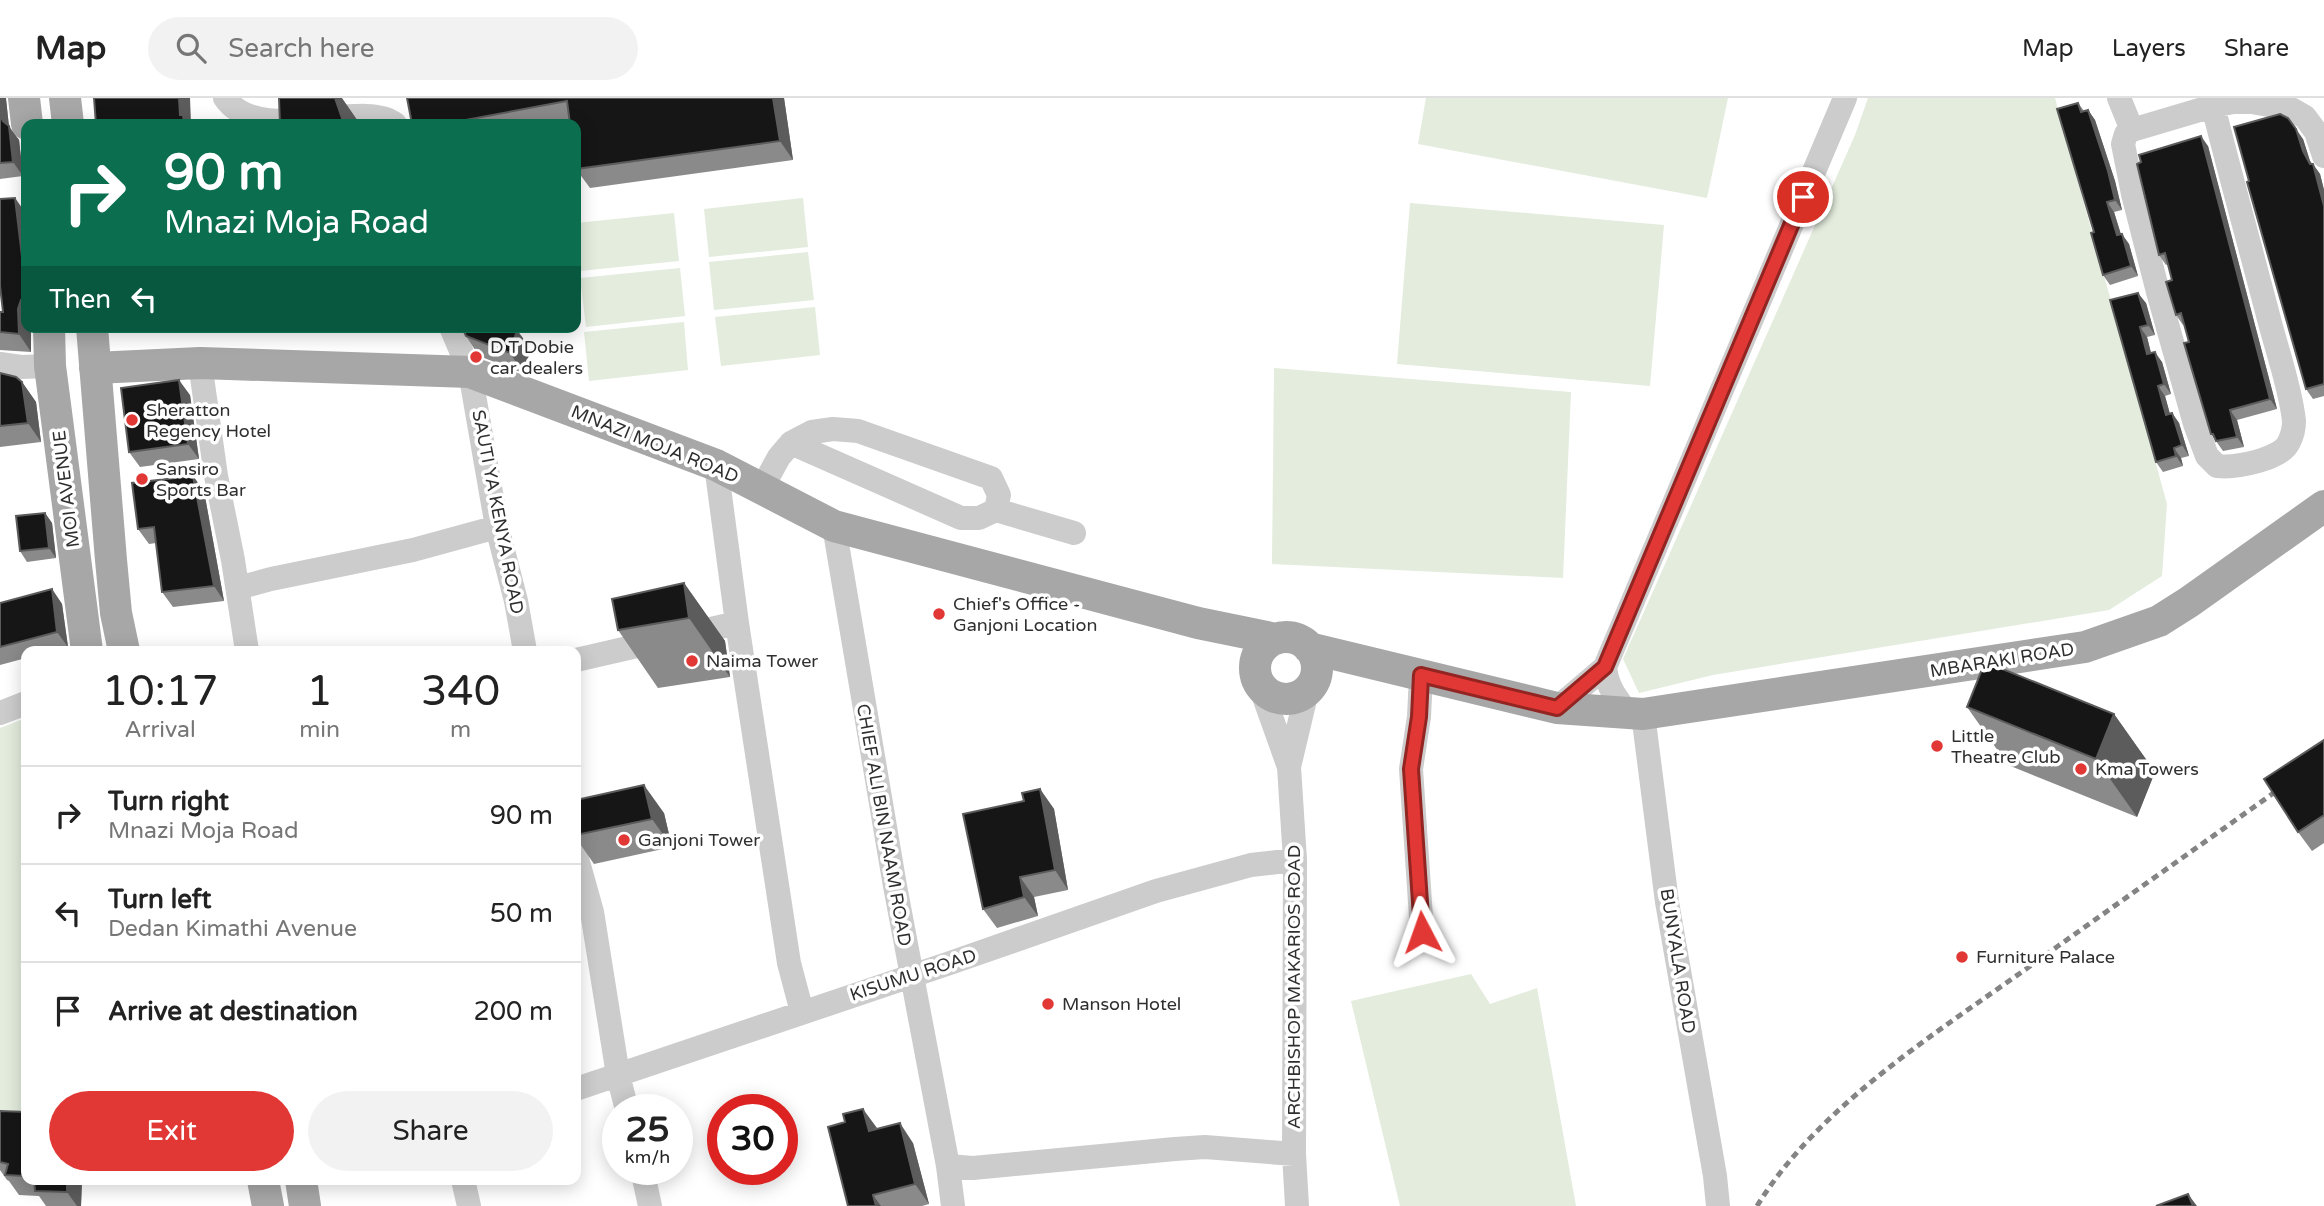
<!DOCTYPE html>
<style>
body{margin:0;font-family:"Varela Round",sans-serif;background:#f2f2f2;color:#222;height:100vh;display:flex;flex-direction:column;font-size:26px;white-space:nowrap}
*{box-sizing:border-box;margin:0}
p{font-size:23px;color:#767676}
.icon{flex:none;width:38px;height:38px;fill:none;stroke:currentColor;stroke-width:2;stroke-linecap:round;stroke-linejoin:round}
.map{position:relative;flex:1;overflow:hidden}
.side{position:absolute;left:21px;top:548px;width:560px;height:539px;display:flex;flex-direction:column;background:#fff;border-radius:14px;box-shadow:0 4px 18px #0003}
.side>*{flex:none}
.hud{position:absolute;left:21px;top:21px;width:560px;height:214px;border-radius:14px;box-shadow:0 4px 18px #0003;background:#0b6e4f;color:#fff;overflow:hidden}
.speed{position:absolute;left:602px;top:996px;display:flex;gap:14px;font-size:35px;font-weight:700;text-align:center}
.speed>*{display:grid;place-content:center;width:91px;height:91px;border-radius:50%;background:#fff;box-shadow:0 4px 18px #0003;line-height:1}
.speed small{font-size:18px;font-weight:400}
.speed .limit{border:10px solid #d22;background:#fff;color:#111}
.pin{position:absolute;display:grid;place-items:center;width:60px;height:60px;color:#fff;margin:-30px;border:4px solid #fff;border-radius:50%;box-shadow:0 2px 7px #0007}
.me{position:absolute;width:77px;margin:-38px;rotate:356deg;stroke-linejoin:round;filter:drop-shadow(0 0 5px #0008)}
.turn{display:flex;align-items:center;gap:24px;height:147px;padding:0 28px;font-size:32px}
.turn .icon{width:91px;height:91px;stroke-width:2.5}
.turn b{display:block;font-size:49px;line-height:60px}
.then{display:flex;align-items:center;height:66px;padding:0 28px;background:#0003;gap:14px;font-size:26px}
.eta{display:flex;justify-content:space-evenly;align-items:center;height:119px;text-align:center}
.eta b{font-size:42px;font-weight:600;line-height:49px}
.cta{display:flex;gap:14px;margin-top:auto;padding:14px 28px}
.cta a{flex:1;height:80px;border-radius:42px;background:#e13835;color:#fff;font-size:28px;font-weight:600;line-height:80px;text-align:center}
.cta a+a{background:#f2f2f2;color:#222}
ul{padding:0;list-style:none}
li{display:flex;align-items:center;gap:21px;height:98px;padding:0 28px;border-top:2px solid #e0e0e0}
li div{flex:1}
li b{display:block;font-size:26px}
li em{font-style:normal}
header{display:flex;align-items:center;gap:42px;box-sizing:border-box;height:98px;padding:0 35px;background:#fff;border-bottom:2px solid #e0e0e0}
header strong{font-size:33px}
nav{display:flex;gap:38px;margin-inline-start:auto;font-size:24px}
.search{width:490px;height:63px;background:#f2f2f2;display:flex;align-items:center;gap:18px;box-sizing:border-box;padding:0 24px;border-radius:38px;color:#767676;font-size:26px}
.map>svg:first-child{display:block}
</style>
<header>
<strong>Map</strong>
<div class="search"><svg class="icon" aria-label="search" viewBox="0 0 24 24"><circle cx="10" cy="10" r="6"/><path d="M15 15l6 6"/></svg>Search here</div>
<nav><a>Map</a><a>Layers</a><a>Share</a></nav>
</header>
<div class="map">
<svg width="2324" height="1108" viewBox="0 0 2324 1108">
<rect width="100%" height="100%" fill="#fff"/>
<path fill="#e3ecdd" d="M1426,0H1728L1707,100L1418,46Z
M1868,0H2055L2167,406L2162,478L2109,512L1713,577L1639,595L1623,561L1855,37Z
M803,100L808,149L709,159L704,111Z
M1410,105L1664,127L1650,288L1397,266Z
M674,115L679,163L580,173L576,125Z
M808,154L814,202L714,212L709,164Z
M680,170L685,218L586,229L580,180Z
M815,209L820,257L721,268L715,219Z
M684,224L688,272L589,283L584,234Z
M1274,270L1571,294L1563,480L1272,466Z
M26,620V1028H0V630Z
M1471,876L1490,906L1537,890L1576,1108H1400L1351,903Z"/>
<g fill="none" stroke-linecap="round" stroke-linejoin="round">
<path stroke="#ccc" stroke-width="24" d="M225,0C259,49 364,0 395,26
M2119,0L2132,32
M2211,0L2213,8C2231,80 2251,152 2270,225C2278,255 2291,293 2294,323C2294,330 2292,338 2289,344C2281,362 2235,370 2217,368L2207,358L2195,326L2158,194L2133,96L2123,46L2126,36L2132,32L2213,8L2233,4H2252L2291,11L2305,19L2316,34L2324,58
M451,229L470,274L497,429L516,503L525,553
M200,265L216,378L233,462L247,553
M0,266L21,269L50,268
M833,331L858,333L991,380L999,397L996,412L979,420H961L791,345L812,334Z
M716,367L737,525L789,865L802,914
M762,390L779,359L791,345
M996,412L1074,435
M834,428L895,788L948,1068L953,1108
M238,490L271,481L413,452L497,429
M576,562L737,525
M1605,569C1607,589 1616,600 1628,615
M1421,577L1419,619L1411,671L1422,834
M1259,585L1289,669L1295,762L1294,1056L1297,1108
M1557,610L1605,569L1845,0
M0,615L26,605
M1643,616L1667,804L1715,1078L1718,1108
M1289,669L1307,593
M576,757L592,814L618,977L627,1012
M576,991L950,865L1156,793L1251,767L1295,762
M948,1068L973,1070L1175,1051L1205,1049L1294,1056
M642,1071L650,1108
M463,1082L469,1108"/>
<path stroke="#a7a7a7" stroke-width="32" d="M24,0L27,26
M65,0L68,26
M49,229L50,268L87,553
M92,229L111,462L116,515L124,553
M95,270L200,265L470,274L716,367L834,428L1198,525L1276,541
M1255 570a31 31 0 1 1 62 0a31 31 0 1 1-62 0Z
M1309,550L1557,610L1643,616L2085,549L2159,523L2189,504L2324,408
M263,1082L268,1108
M301,1082L305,1108"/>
<path stroke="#848484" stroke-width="5" stroke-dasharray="7 5" stroke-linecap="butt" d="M1757,1108C1818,1009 1933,937 2026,871C2125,800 2225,730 2324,659"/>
</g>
<path fill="#8a8a8a" d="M0,0L6,2L9,28L19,42L23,78L0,81Z
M407,0H784L793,62L590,90L576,71L570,24L560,26H412Z
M2078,5L2084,13L2088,12L2095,22L2115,83L2122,112L2114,114L2121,136L2129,146L2138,178L2110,187L2103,177L2094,134Z
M2303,41L2310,63L2320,76L2324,92V298L2313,301L2306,291Z
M2208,48L2277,311L2237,322L2244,349L2223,353L2211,336L2184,226L2183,227L2176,217L2172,182L2168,166L2166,167L2159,157Z
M15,100L26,116V229H31V254L0,252V214H3Z
M2110,202L2146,205L2155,237L2147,239L2151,255L2162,264L2171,296L2165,298L2170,316L2172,315L2179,325L2189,358L2181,360L2183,368L2163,374L2156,364Z
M466,238L531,251L523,275L479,258Z
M0,275L22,284L36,304L41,344L0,349Z
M190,297L199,361L140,369L129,354Z
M193,378L204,393L224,503L173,509L162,494L156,445L149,446L138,431Z
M45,415L52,425L56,460L27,464L20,453Z
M684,485L725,543L730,579L658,590L618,532Z
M52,491L62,506L68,549L52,553H26V560L0,567V505Z
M1967,609L2114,616L2155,674L2137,719L2008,667Z
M2324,642V745L2312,753L2298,734Z
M1040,691L1054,711L1068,792L1034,799L1038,818L997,830L983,811L1024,703Z
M576,702L664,715L672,749L594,766L576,740Z
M0,1013L26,1014V1082H82L81,1108H46L39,1098L19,1097L9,1083L7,1082L0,1072Z
M913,1045L929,1106L922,1108H848Z"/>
<path fill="#5c5c5c" d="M0,0H6L9,29L19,42L23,78L13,64L0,17Z
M179,0H190L191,26H184L180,17Z
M335,0H342L360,26H344Z
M773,0H784L793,62L780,43Z
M2088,12L2095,22L2115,83L2122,112L2115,102Z
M2296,31L2303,41L2310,63L2314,69L2313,66L2320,76L2324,92V108Z
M2201,38L2208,48L2277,311L2270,301Z
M15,100L26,116V192Z
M2107,104L2114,114L2124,147L2117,137Z
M2122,136L2129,146L2138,178L2131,168Z
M2138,195L2146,205L2155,237L2148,227Z
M21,202L26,210V229H31V254L19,236L18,211Z
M2140,229L2147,239L2154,267L2147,256Z
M517,232L531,251L523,275L510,255Z
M2155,254L2162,264L2171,296L2164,286Z
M179,282L190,297L199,361L188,346Z
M22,284L36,304L41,344L28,325Z
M2158,288L2165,298L2173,327L2166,317Z
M2230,312L2237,322L2244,349L2237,339Z
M2172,315L2179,325L2189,358L2182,347Z
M2174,350L2181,360L2183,368L2176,358Z
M193,378L204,393L224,503L214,488Z
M45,415L52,425L56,460L49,450Z
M684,485L725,543L730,579L689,520Z
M52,491L62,506L68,549L57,534Z
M2114,616L2155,674L2137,719L2096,661Z
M644,687L664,715L672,749L652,721Z
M1040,691L1054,711L1068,792L1055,772Z
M1020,779L1034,799L1038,818L1024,799Z
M863,1011L877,1030L869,1033Z
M900,1025L913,1045L929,1106L915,1086Z
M67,1082H82L81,1108H77L67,1094Z
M2188,1096L2197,1108H2193Z
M873,1097L881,1108H876Z"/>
<path fill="#161616" stroke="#5c5c5c" stroke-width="2" d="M94,0H179L180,17H183L184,26H96Z
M279,0H335L344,26H280Z
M407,0H773L780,43L576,71V26H570L567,3L444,26H412Z
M2078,5L2081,14L2088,12L2108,73L2115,102L2107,104L2117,137L2122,136L2131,168L2103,177L2091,135L2094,134L2057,11Z
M2280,16L2288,20L2296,31L2303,53L2310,66H2313L2324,108V286L2306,291L2247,84L2249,83L2234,29Z
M0,17L3,23L9,28L13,64L0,65Z
M2201,38L2270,301L2230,312L2237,339L2216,343L2213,336H2211L2184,245L2189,244L2181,215L2176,217L2166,184L2172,182L2165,155L2159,157L2137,66L2141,64L2139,57Z
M15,100L26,192V196L21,202L18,211L19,236L0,234V214H3L0,188V101Z
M2138,195L2148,227L2140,229L2147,256L2155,254L2164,286L2158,288L2166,317L2172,315L2182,347L2174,350L2176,358L2156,364L2110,202Z
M462,229H510L517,232L510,255L466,238Z
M0,275L16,279L22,284L28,325L0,328Z
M179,282L188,346L129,354L121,290Z
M193,378L214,488L162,494L154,429L138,431L132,385Z
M45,415L49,450L20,453L16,418Z
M684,485L689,520L618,532L612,501Z
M52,491L57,534L0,549V505Z
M1985,564L2114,616L2096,661L1967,609Z
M2324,642V717L2298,734L2264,681Z
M644,687L652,721L576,737V702Z
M1040,691L1055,772L1020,779L1024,799L983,811L963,716L1024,703L1022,695Z
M863,1011L869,1033L900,1025L915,1086L873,1097L876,1108H848L828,1029L845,1024L843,1016Z
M0,1013L26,1014V1078L5,1077L8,1066L0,1064Z
M34,1082H67V1094L35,1093Z
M2188,1096L2193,1108H2156Z"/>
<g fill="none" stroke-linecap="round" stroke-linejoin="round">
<g stroke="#922422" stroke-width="18">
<path id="route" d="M1422,834L1411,671L1419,619L1421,577L1557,610L1605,569L1803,99"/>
</g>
<use href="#route" stroke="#e13835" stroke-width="12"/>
</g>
<g fill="#e13835" stroke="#fff" stroke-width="2.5">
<circle cx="476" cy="259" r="7"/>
<circle cx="132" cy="322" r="7"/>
<circle cx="142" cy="381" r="7"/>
<circle cx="939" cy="516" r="7"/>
<circle cx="692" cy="563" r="7"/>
<circle cx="1937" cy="648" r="7"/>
<circle cx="2081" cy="671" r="7"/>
<circle cx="624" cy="742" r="7"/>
<circle cx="1962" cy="859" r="7"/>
<circle cx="1048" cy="906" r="7"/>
</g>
<g text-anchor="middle" stroke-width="7" stroke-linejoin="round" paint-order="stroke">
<g font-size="18" fill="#2f2f2f" stroke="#fff" text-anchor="start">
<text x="490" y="255">D T Dobie<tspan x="490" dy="21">car dealers</tspan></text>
<text x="146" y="318">Sheratton<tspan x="146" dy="21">Regency Hotel</tspan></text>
<text x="156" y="377">Sansiro<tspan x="156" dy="21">Sports Bar</tspan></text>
<text x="953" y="512">Chief's Office -<tspan x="953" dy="21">Ganjoni Location</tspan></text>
<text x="706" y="569">Naima Tower</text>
<text x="1951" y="644">Little<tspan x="1951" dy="21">Theatre Club</tspan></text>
<text x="2095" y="677">Kma Towers</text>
<text x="638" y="748">Ganjoni Tower</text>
<text x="1976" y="865">Furniture Palace</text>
<text x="1062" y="912">Manson Hotel</text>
</g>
<g font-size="18" fill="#2f2f2f" stroke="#fff">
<text transform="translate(655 346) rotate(22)" y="6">MNAZI MOJA ROAD</text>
<text transform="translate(66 391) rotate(-97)" y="6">MOI AVENUE</text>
<text transform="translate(498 414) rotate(79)" y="6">SAUTI YA KENYA ROAD</text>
<text transform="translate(2002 562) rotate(-9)" y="6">MBARAKI ROAD</text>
<text transform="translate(884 727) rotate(80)" y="6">CHIEF ALI BIN NAAM ROAD</text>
<text transform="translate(1678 863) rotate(81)" y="6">BUNYALA ROAD</text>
<text transform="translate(913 877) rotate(-18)" y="6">KISUMU ROAD</text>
<text transform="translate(1294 889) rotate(-90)" y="6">ARCHBISHOP MAKARIOS ROAD</text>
</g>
</g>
</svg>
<div class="speed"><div>25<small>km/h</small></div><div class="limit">30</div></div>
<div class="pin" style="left:1803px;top:99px;background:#d93025"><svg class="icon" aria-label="arrive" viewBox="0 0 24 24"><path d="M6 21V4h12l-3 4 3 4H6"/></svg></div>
<svg class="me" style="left:1422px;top:834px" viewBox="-20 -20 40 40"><path d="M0-17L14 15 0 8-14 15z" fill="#e13835" stroke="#fff" stroke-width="4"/></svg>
<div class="hud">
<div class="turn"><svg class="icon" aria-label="right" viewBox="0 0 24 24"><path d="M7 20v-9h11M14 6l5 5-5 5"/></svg><div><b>90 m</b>Mnazi Moja Road</div></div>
<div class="then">Then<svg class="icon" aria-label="left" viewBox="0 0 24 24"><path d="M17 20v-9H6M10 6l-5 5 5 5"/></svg></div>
</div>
<section class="side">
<div class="eta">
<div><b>10:17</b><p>Arrival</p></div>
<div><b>1</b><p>min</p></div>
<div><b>340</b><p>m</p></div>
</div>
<ul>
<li><svg class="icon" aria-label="right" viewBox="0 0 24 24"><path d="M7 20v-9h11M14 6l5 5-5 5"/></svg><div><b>Turn right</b><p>Mnazi Moja Road</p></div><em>90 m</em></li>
<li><svg class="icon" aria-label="left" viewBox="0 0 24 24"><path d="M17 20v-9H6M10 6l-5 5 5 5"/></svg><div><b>Turn left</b><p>Dedan Kimathi Avenue</p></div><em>50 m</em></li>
<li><svg class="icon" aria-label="arrive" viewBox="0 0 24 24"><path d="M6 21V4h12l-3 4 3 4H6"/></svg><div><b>Arrive at destination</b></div><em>200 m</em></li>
</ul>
<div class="cta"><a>Exit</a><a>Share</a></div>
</section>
</div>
